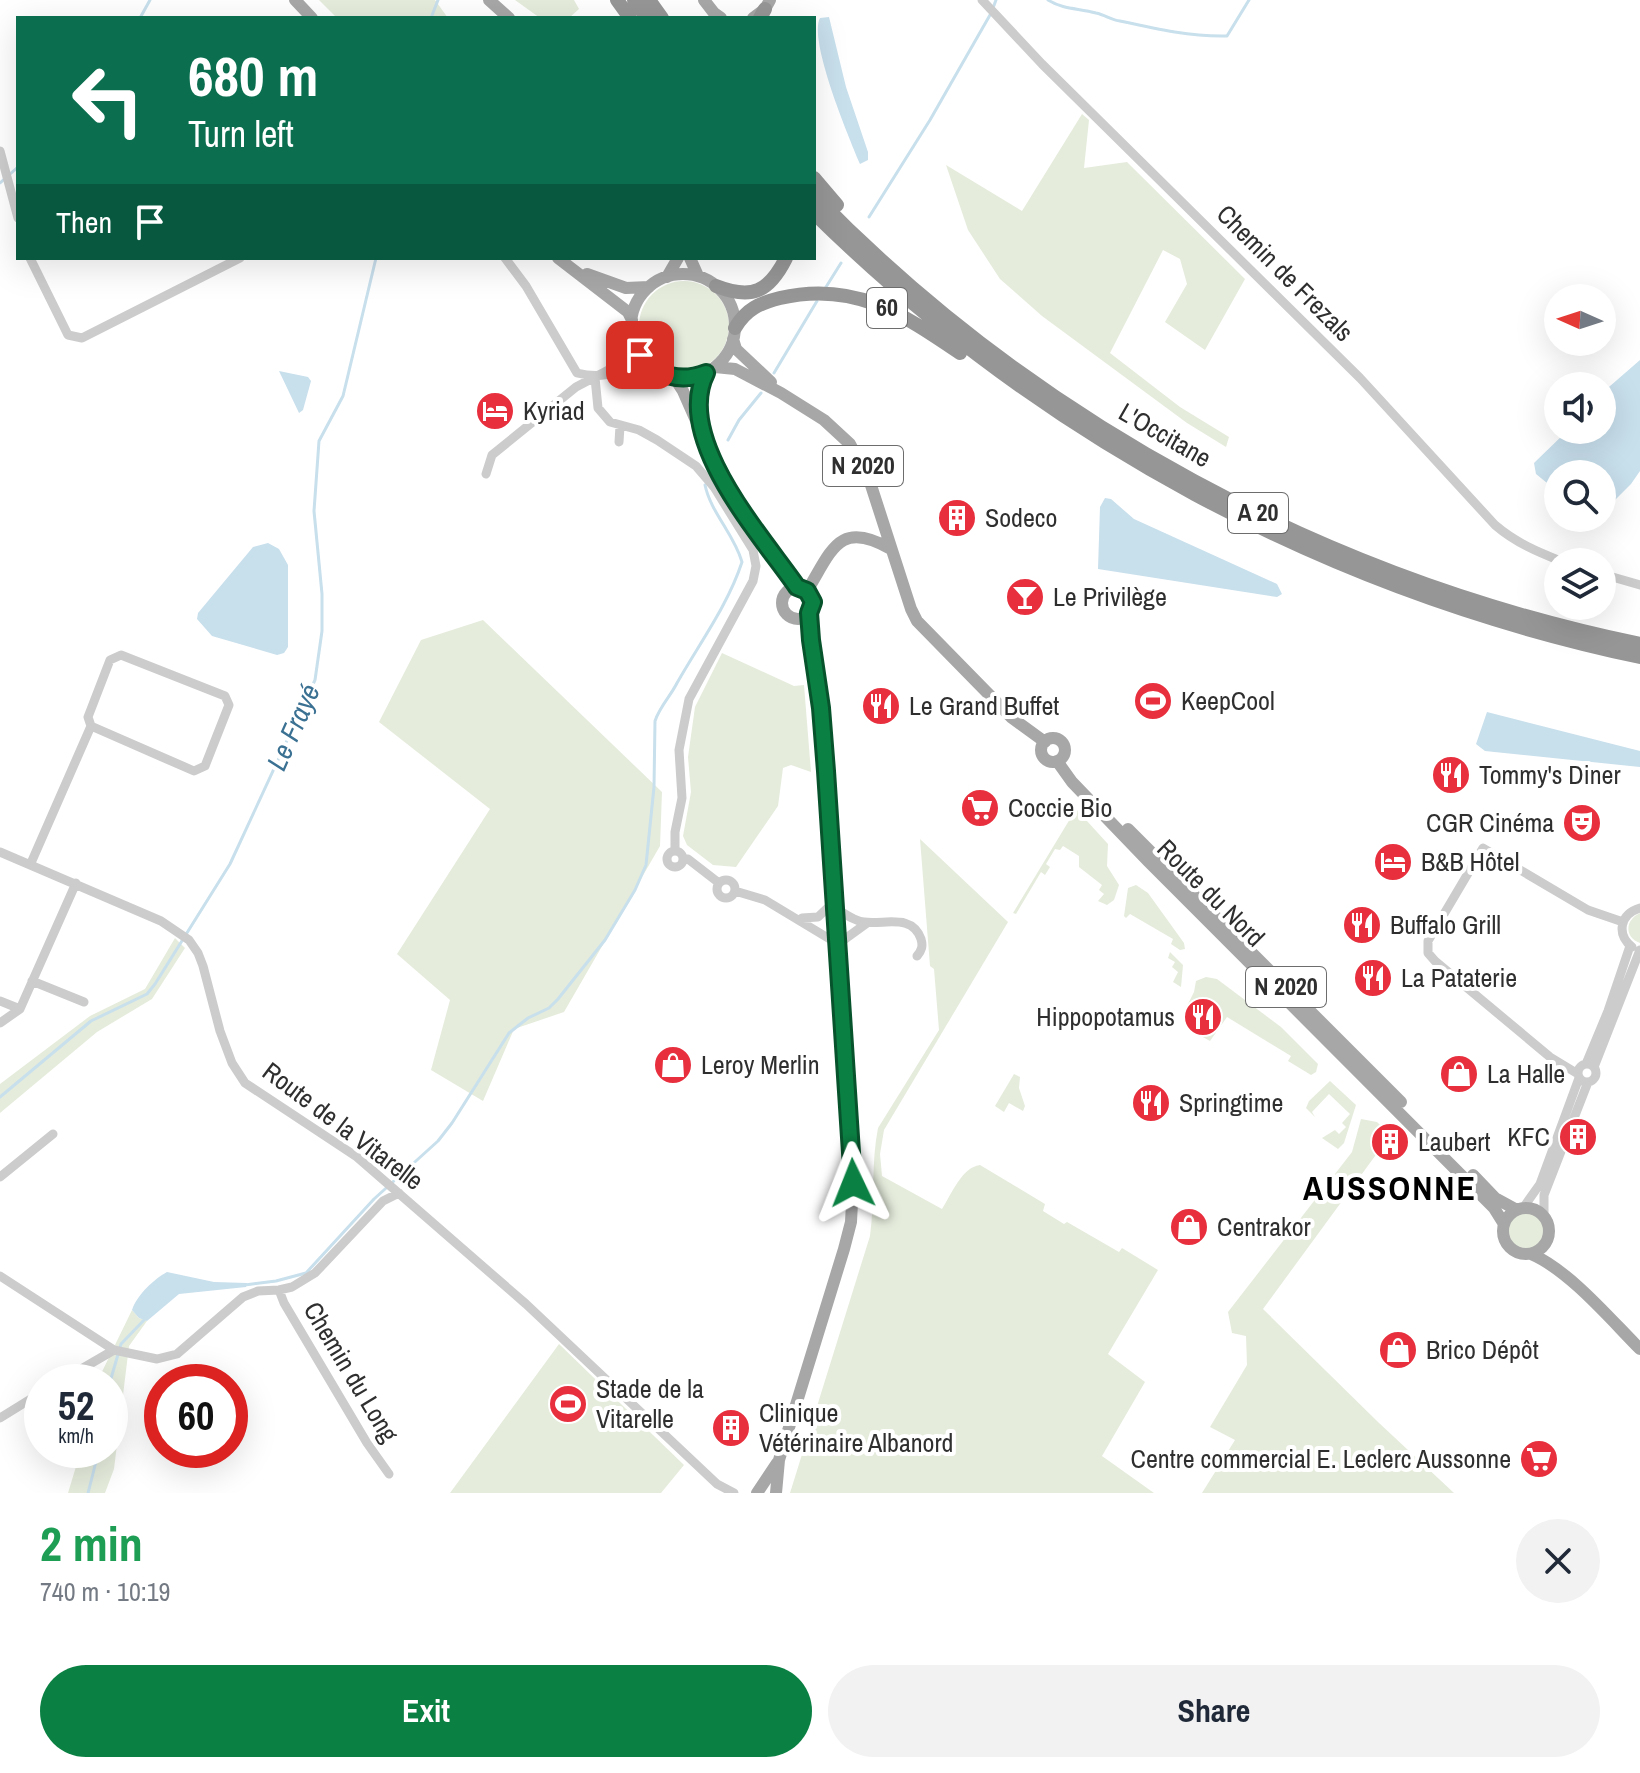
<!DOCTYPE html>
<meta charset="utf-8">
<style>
body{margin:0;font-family:"Archivo Narrow",sans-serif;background:#f2f2f3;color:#1f2937;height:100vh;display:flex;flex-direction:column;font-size:30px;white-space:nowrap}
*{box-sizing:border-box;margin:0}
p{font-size:26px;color:#747a83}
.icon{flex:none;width:44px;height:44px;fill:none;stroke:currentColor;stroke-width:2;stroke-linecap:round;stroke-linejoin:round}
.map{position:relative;height:1493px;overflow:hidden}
.drawer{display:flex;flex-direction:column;background:#fff;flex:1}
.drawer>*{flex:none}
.hud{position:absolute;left:16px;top:16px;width:800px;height:244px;border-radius:0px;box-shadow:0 8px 32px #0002;background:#0b6e4f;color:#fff;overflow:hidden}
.needle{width:52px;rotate:273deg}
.tools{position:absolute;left:1544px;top:284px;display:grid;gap:16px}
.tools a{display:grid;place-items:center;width:72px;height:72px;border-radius:50%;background:#fff;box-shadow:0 8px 32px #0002;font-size:40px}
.speed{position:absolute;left:24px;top:1364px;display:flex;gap:16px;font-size:40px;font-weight:700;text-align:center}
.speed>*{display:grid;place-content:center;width:104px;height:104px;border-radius:50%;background:#fff;box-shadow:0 8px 32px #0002;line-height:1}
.speed small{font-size:20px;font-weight:400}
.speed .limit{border:12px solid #d22;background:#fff;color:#111}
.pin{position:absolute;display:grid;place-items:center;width:68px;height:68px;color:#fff;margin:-34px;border-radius:16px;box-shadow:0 4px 12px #0006}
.me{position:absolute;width:88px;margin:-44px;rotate:358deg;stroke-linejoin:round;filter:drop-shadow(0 0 6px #0008)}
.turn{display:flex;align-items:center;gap:28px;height:168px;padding:0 40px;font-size:36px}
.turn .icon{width:104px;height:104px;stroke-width:2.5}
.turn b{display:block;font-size:56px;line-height:68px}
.then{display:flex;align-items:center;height:76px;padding:0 40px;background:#0003;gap:16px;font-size:30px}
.round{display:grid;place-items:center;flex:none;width:84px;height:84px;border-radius:42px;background:#f2f2f3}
.overview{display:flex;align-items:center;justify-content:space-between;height:136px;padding:0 40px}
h1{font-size:48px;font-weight:700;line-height:60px;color:#1e9e55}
.primary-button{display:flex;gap:16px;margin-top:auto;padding:16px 40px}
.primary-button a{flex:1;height:92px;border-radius:48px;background:#0b8043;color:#fff;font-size:32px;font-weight:700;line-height:92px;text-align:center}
.primary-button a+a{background:#f2f2f3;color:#1f2937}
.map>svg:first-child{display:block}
</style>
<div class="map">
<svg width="1640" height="1493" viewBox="0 0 1640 1493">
<rect width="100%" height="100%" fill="#fff"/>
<path fill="#e5ecdc" d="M319,0H435L448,18H337Z
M515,0H574L579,9L569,18H540Z
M1082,114L1089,120L1084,168L1127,162L1245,279L1205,350L1165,322L1187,284L1180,259L1163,250L1110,353L1180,407L1229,437L1226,447L1187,423L1042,316L1000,279L968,230L946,165L1022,211Z
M639 326a45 45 0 1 1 90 0a45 45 0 1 1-90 0Z
M483,620L662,792L660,846L564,1012L514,1029L483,1101L431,1070L450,1000L397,954L490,809L379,722L421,640Z
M722,653L794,686L804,685L811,772L791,765L783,768L778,806L736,867L713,865L687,845L683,836L691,792L688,757L695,707Z
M1076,809L1108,844L1107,866L1119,885L1114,900L1107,905L1098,901L1104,894L1099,890L1102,885L1079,867V856L1063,846L1060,850L1055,849L1046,864L1050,867L1045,875L1041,872L1016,914L1013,913Z
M920,839L1008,922L884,1130L880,1154L882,1176L942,1209C951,1195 962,1167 980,1165L1045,1204L1043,1211L1064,1224L1067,1222L1119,1252L1122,1248L1158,1270L1108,1354L1145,1382L1102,1456L1154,1493H790L870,1236C875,1200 871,1163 878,1128L939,1030L934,969L930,966Z
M1136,885L1148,893L1184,943L1185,949L1180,950L1171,944L1173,939L1130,914L1126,918L1124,916L1128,888Z
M1640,913V943C1624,937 1625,920 1640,913Z
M175,938L185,948L152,999L97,1032L0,1113V1084L90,1016L145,989Z
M1170,952L1183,965L1181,987L1173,982L1178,972L1172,967L1175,962L1168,958Z
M1206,977L1217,979L1281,1027L1318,1064L1316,1072L1311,1075L1288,1061L1291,1056L1227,1017L1210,1041L1201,1036L1207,1025L1210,1026L1218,1014L1217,1009L1202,1000L1192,1015L1185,1010L1194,992L1196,981Z
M1014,1074L1020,1077L1019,1088L1025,1106L1023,1111L1009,1103L1004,1112L995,1106Z
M1330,1081L1356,1105L1344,1143L1338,1149L1322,1138L1335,1130L1339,1134L1346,1127L1342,1123L1350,1114L1329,1094L1312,1112L1315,1117L1306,1108L1309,1101Z
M1361,1119L1377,1122L1381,1126L1378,1132L1389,1137L1263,1309L1378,1422L1454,1493H1202L1235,1440L1210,1427L1247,1365L1246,1336L1232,1333L1228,1312L1352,1152Z
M1508 1231a19 19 0 1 1 38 0a19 19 0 1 1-38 0Z
M132,1310L139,1318L147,1321L129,1346L114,1469L105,1493H68L81,1450H110V1382H97Z
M559,1344L684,1465L661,1493H450Z"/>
<path fill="#c8dfec" d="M829,17L846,87L868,152V160L860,164C849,138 808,40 820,18Z
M1640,360V471L1631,484L1602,513V474H1558V492L1536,474L1534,463L1568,430H1602V393Z
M279,371L308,377L311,381L303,410L299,413Z
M1105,498L1111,499L1134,519L1277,584L1282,594L1277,597L1098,569L1100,507Z
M268,543L279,549L288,565V647L284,653L277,655L212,636L197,619L198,613L253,547Z
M1487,712L1640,751V767L1485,751L1476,744Z
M167,1272L214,1282L247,1283L246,1287L179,1294L147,1321L139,1318L132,1310C137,1295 154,1279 167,1272Z"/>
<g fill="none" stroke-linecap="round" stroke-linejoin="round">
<path stroke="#c8dfec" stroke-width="3" d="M1048,0C1064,10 1079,8 1096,13C1105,15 1112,20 1120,21C1156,29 1191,37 1227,36L1249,0
M993,8L996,0
M140,18L150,0
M431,18L438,0
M0,183L18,167
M869,217L930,120L990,15
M826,287L841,263
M774,373L817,301
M728,440L739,420L761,393
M0,1097L91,1021L147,994L155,984L230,864L315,680L322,631V594L314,511L319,441L343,396L376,258
M245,1285L276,1281L306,1273L374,1199L438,1141L452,1123L509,1033L528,1018L549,1008L558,999L605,940L635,890L646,865L654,787L655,721C660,706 670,697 677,683C699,644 728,605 742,562C734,534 711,513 705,485
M110,1382L121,1344L145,1319
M88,1493L99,1450"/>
<path stroke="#ccc" stroke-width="9" d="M982,0L1042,64L1360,378L1495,525C1516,543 1538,552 1563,562
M0,151L18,218
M30,258L68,335L82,338L240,258
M505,258L526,286L577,373C612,382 621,364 652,367
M595,378L598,408L610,422L639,430L657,440L696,466L714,487L753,550L756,566L753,581L689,699L679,750L682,798L675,832V850
M619,442L620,426
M486,474L492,455L576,387L616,366L626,356L633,339
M1602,574L1640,585
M667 859a8 8 0 1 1 16 0a8 8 0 1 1-16 0Z
M0,852L161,921L189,940L198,953L203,966L220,1031L232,1063L245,1083L357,1157L526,1304L717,1484L734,1493
M683,859H688L719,883
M31,863L91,726L88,717L110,660L121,655L225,696L229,705L205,766L194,771L91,726
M717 889a9 9 0 1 1 18 0a9 9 0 1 1-18 0Z
M735,891L765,900L838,944L867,923
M836,908C845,914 854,921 864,922C884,925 912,913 921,939C923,946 922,950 917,956
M802,918L818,917L835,901
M1632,947C1616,934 1620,914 1640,908
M32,981L84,1002
M0,1001L20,1009
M0,1023L20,1009L76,883
M1578 1073a9 9 0 1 1 18 0a9 9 0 1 1-18 0Z
M1586,1064L1608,1011L1630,946
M1594,1067L1640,950
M1578,1074L1550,1057L1435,961L1428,953V941L1483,848L1588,910L1623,922
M0,1177L53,1134
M1523,1208L1540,1184L1579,1078
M1544,1215V1195L1588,1082
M0,1276L114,1350L157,1359L177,1354L243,1297L258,1291L279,1290L292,1287L315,1273L383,1201L399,1193
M279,1290L284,1303L367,1443L389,1474
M59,1382L114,1350
M0,1418L42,1392"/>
<path stroke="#a7a7a7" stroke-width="12" d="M295,0L312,18
M489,0L509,18
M704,0L714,13L721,18
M753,18L765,9L770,0
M558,258L628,312L632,320
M690,258L698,276
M587,274L626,288L649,287
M631 326a52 52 0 1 1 104 0a52 52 0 1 1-104 0Z
M667,277L678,258
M733,339L736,349L771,382
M715,367L735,369L781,393L824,420L850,444L869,479L911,609L917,621L1012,718L1045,742
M674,377L683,391L720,475L797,587
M698,421L699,388L706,373
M782 603a16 16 0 1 1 32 0a16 16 0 1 1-32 0Z
M807,591C832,550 839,519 891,549
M1041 750a12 12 0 1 1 24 0a12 12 0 1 1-24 0Z
M1057,761L1072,782L1148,861L1494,1208L1504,1224
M1128,829L1401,1102
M1473,1175L1495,1198L1517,1210
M1503 1231a23 23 0 1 1 46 0a23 23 0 1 1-46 0Z
M1531,1254C1569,1270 1611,1320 1640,1349
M757,1493L777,1463
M776,1493L779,1460L844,1249L851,1222L853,1183L826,771L809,613"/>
<path stroke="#969696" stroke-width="14" d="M617,0L630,18
M634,0L647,18
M649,0L662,18
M760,18L765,9
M814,178L837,205
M814,195C1035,423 1330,580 1640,644
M814,213C1041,437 1328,591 1640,657
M716,286C752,300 769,292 786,258
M735,328C746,309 760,303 780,298C854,281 901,313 960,353"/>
</g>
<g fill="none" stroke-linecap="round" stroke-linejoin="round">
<g stroke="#07532c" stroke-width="20">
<path id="route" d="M640,355C657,376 680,383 706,373C673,438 761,535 797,587L807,591L813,602L809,613L811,640L821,708L826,771L853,1183"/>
</g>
<use href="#route" stroke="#0b8043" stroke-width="14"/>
</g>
<defs>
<g id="hotel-disc" transform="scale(2)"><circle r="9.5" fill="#e82f3e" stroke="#fff"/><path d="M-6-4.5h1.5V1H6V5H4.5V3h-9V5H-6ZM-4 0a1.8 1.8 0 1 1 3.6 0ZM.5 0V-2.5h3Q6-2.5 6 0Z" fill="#fff"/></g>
<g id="building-disc" transform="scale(2)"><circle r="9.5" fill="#e82f3e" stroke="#fff"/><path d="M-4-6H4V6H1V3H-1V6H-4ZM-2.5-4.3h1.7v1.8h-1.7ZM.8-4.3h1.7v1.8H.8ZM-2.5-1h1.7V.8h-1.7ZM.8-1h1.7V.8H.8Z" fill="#fff"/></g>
<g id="bar-disc" transform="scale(2)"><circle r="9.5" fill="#e82f3e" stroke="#fff"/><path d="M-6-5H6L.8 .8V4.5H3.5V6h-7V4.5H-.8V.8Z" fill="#fff"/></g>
<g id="stadium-disc" transform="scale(2)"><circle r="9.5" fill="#e82f3e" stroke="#fff"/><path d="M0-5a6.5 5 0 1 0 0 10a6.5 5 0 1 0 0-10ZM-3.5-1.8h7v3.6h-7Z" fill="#fff"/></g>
<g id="restaurant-disc" transform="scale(2)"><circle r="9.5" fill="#e82f3e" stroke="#fff"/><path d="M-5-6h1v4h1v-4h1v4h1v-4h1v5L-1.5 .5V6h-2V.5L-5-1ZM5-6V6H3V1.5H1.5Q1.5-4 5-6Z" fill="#fff"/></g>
<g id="supermarket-disc" transform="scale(2)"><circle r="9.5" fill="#e82f3e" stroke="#fff"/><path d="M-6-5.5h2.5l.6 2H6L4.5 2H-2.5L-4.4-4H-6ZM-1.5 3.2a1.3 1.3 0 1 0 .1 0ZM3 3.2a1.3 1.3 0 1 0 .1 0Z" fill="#fff"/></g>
<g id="theatre-disc" transform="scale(2)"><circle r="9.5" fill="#e82f3e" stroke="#fff"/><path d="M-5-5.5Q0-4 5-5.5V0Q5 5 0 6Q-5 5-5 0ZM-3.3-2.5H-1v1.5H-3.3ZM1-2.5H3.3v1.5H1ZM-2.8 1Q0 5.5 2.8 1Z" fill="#fff"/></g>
<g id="shop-disc" transform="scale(2)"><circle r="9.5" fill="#e82f3e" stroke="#fff"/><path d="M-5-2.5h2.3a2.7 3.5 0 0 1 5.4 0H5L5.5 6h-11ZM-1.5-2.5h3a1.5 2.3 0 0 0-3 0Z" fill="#fff"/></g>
</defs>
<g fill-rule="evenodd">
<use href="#hotel-disc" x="495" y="411"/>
<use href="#building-disc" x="957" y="518"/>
<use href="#bar-disc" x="1025" y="597"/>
<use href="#stadium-disc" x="1153" y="701"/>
<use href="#restaurant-disc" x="881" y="706"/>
<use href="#restaurant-disc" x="1451" y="775"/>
<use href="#supermarket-disc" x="980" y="808"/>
<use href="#theatre-disc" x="1582" y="823"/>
<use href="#hotel-disc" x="1393" y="862"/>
<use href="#restaurant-disc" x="1362" y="925"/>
<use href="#restaurant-disc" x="1373" y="978"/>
<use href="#restaurant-disc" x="1203" y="1017"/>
<use href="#shop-disc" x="673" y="1065"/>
<use href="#shop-disc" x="1459" y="1074"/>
<use href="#restaurant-disc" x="1151" y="1103"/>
<use href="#building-disc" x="1578" y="1137"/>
<use href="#building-disc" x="1390" y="1142"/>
<use href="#shop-disc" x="1189" y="1227"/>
<use href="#shop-disc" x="1398" y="1350"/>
<use href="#stadium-disc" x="568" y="1404"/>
<use href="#building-disc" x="731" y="1428"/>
<use href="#supermarket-disc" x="1539" y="1459"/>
</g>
<g text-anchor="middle" stroke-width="8" stroke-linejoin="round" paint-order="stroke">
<g fill="#fff" stroke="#6d6d6d" stroke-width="2">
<rect x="867" y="288" width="40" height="40" rx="6"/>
<rect x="823" y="446" width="80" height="40" rx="6"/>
<rect x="1228" y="493" width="60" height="40" rx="6"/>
<rect x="1246" y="967" width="80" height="40" rx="6"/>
</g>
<g font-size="24" font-weight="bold" fill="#2f2f2f">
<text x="887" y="316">60</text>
<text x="863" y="474">N 2020</text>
<text x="1258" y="521">A 20</text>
<text x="1286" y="995">N 2020</text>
</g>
<g font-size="26" fill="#2f2f2f" stroke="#fff">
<text transform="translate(1285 273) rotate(45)" y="9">Chemin de Frezals</text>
<text transform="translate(1165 435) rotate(30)" y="9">L'Occitane</text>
<text transform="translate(1211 893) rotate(45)" y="9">Route du Nord</text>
<text transform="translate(343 1126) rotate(37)" y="9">Route de la Vitarelle</text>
<text transform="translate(351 1372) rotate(59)" y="9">Chemin du Long</text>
</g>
<g font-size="26" fill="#2f2f2f" stroke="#fff" text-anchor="start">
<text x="523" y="420">Kyriad</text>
<text x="985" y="527">Sodeco</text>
<text x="1053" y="606">Le Privilège</text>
<text x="1181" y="710">KeepCool</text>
<text x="909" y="715">Le Grand Buffet</text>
<text x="1479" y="784">Tommy's Diner</text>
<text x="1008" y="817">Coccie Bio</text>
<text x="1554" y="832" text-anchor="end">CGR Cinéma</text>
<text x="1421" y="871">B&amp;B Hôtel</text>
<text x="1390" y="934">Buffalo Grill</text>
<text x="1401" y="987">La Pataterie</text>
<text x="1175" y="1026" text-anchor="end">Hippopotamus</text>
<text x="701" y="1074">Leroy Merlin</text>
<text x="1487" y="1083">La Halle</text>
<text x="1179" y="1112">Springtime</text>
<text x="1550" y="1146" text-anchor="end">KFC</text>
<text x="1418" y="1151">Laubert</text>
<text x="1217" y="1236">Centrakor</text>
<text x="1426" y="1359">Brico Dépôt</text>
<text x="596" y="1398">Stade de la<tspan x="596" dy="30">Vitarelle</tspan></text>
<text x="759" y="1422">Clinique<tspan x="759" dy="30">Vétérinaire Albanord</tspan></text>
<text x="1511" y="1468" text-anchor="end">Centre commercial E. Leclerc Aussonne</text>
</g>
<g font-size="28" font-style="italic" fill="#3b7192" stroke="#fff">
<text transform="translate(293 727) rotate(-66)" y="10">Le Frayé</text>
</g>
<g font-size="34" font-weight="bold" letter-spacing="2" fill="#000" stroke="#fff">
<text x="1390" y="1200">AUSSONNE</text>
</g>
</g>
</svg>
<div class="tools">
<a><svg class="needle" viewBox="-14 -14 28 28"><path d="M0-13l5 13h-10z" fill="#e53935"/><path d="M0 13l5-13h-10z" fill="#747a83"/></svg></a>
<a><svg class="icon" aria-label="sound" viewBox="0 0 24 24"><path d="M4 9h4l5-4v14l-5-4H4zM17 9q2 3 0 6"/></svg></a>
<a><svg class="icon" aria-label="search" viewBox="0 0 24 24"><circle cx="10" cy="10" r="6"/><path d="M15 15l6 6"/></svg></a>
<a><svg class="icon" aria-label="layers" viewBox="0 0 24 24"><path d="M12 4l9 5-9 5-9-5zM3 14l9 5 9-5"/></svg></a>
</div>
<div class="speed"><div>52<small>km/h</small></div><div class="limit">60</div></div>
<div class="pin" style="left:640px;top:355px;background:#d93025"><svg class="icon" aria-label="arrive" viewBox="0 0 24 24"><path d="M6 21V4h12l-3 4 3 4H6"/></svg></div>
<svg class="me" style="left:853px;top:1183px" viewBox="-20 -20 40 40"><path d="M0-17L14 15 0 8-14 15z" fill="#0b8043" stroke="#fff" stroke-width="4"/></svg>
<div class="hud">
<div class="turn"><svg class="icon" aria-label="left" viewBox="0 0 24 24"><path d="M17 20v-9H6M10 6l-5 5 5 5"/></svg><div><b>680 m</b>Turn left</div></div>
<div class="then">Then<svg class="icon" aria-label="arrive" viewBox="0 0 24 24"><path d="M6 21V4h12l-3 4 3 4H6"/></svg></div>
</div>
</div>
<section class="drawer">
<div class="overview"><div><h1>2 min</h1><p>740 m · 10:19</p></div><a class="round"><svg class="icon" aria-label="close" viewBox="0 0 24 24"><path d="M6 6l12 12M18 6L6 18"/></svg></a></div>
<div class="primary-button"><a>Exit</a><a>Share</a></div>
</section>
